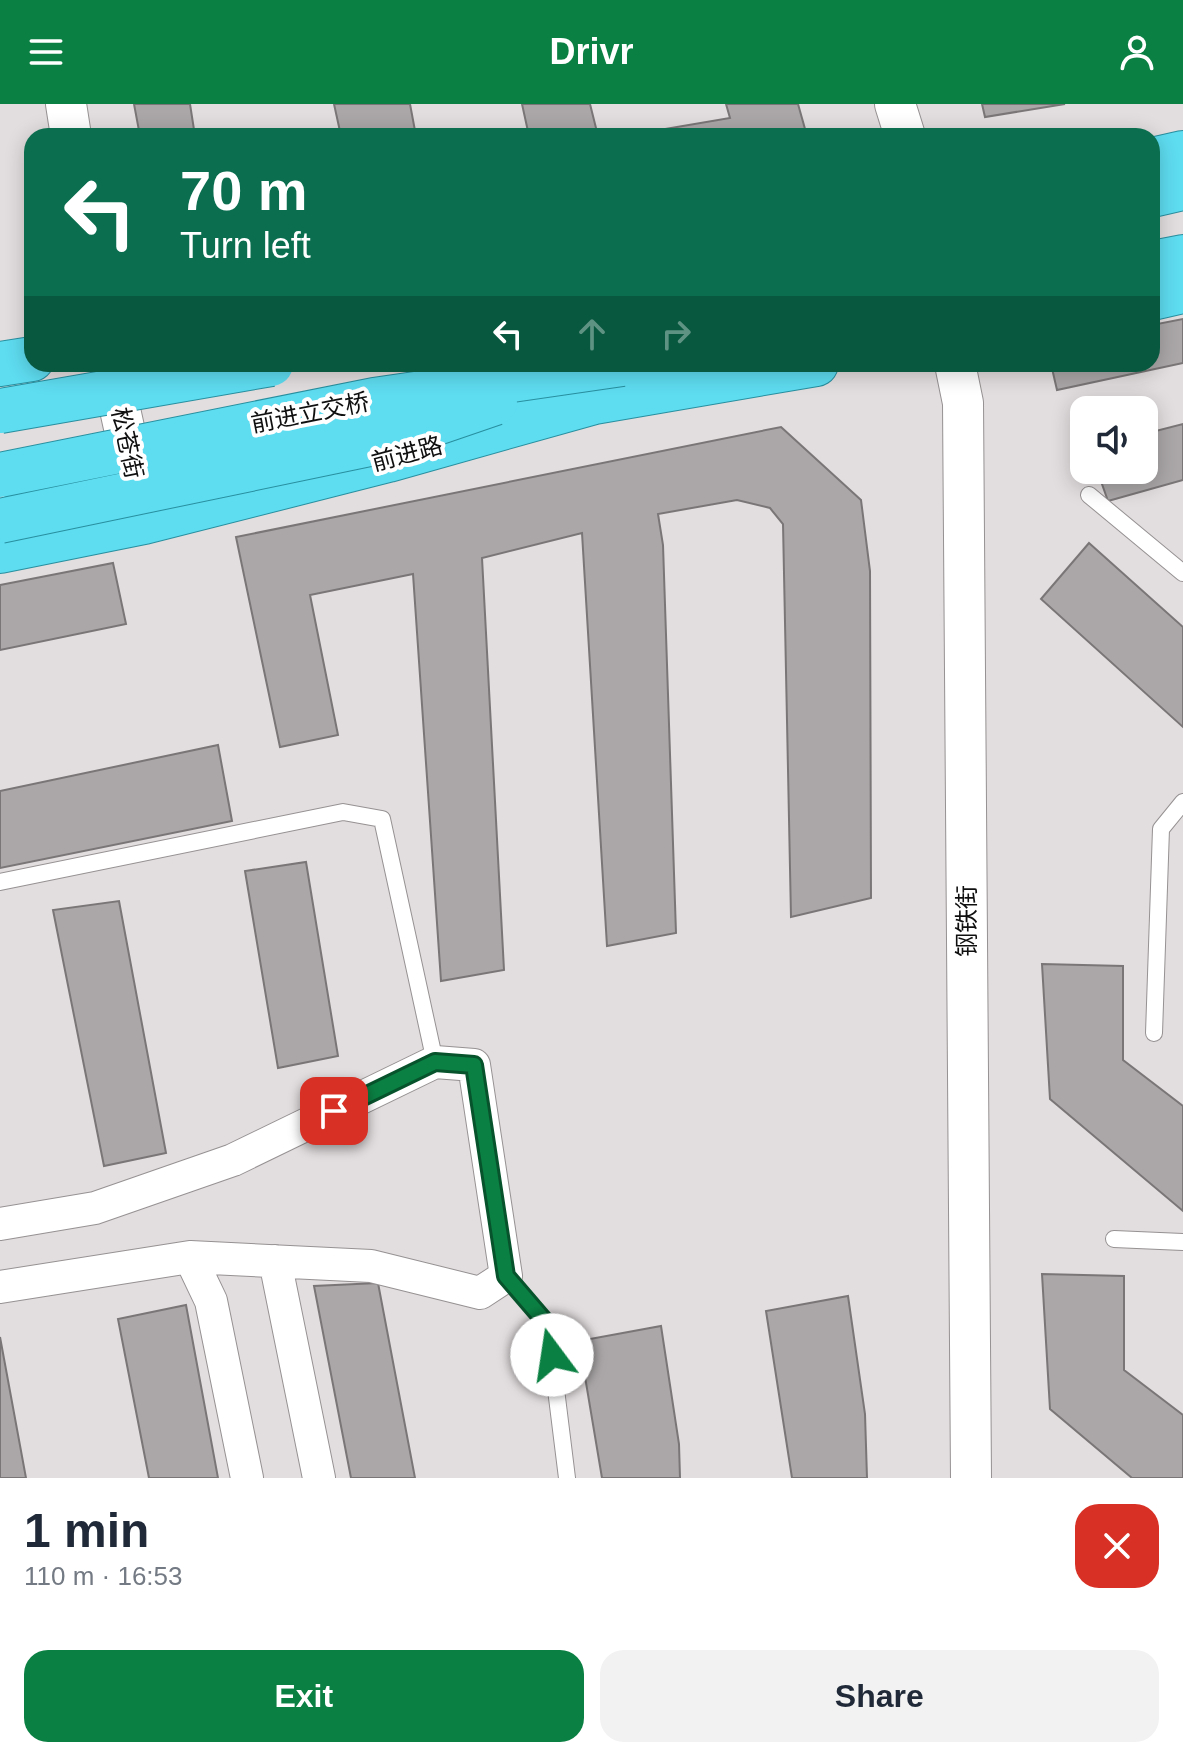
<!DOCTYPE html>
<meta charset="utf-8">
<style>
body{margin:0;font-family:Helvetica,"Noto Sans SC",sans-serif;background:#f2f2f3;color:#1f2937;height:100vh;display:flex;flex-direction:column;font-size:30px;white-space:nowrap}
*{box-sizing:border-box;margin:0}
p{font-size:26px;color:#747a83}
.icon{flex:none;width:44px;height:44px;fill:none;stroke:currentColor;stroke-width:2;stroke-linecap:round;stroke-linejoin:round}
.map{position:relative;height:1374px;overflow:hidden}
.details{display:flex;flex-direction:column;background:#fff;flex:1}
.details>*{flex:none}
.guide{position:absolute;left:24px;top:24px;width:1136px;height:244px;border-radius:24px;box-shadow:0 4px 20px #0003;background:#0b6e4f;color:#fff;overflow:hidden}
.controls{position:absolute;left:1070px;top:292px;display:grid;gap:16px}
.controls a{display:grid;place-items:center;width:88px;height:88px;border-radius:16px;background:#fff;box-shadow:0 4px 20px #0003;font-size:40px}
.pin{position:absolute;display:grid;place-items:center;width:68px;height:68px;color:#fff;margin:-34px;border-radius:16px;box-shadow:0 4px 12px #0006}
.me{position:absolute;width:88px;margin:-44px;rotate:346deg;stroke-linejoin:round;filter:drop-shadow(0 0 6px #0008)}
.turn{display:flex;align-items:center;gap:28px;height:168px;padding:0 24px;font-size:36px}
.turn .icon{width:104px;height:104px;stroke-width:2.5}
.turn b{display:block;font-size:56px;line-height:68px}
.lanes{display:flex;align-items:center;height:76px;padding:0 24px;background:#0003;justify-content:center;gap:40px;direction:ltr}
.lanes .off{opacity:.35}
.round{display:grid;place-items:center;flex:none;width:84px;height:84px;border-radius:24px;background:#f2f2f3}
.head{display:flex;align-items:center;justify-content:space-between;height:136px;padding:0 24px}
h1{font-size:48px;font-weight:700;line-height:60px}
.cta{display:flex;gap:16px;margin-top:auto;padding:16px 24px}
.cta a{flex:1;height:92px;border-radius:24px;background:#0b8043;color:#fff;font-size:32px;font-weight:700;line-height:92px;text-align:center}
.cta a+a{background:#f2f2f3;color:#1f2937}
header{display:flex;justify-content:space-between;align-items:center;height:104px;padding:0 24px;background:#0b8043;color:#fff;font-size:36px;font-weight:700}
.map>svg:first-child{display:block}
</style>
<header><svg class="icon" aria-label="menu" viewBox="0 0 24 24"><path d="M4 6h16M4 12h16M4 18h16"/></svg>Drivr<svg class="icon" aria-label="person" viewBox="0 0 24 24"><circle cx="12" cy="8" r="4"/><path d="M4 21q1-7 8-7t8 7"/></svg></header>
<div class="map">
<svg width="1183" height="1374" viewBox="0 0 1183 1374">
<rect width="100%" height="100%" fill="#e2ddde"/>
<path fill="#aba7a8" stroke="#7a7677" stroke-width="2" d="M134,0H190L195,32H140Z
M334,0H410L416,32H341Z
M522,0H590L598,32H529Z
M726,0H798L807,32H624L730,14Z
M982,0H1065L985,13Z
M1183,215V259L1057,286L1051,260H1152V221Z
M1183,320V376L1108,397L1097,366H1144V330Z
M781,323L861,396L870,467L871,794L791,813L783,420L770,404L737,396L658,410L663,441L676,829L607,842L582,429L482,454L504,866L441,877L413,470L310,491L338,631L280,643L236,433Z
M1089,439L1183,523V623L1041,495Z
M113,459L126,520L0,546V481Z
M218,641L232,717L0,764V687Z
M306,758L338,952L278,964L245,767Z
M119,797L166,1049L104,1062L53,806Z
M1042,860L1123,862V956L1183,1002V1107L1050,995Z
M1042,1170L1124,1172V1266L1183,1311V1374H1132L1050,1305Z
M378,1179L415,1374H351L314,1182Z
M848,1192L865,1310L867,1374H792L766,1207Z
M186,1201L218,1374H149L118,1215Z
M661,1222L679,1340L680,1374H602L579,1237Z
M0,1233L26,1374H0Z"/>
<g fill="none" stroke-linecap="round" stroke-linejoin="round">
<g stroke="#969192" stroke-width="18">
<path id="service" d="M1089,391L1183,469
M0,778L343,708L382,715L435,958
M1154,929L1161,725L1183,698
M1114,1135L1183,1138
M506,1172L548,1221L567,1374"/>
</g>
<g stroke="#969192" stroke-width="34">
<path id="minor" d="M0,1120L95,1104L233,1056L435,958L474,961L506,1172L480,1189L371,1162L190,1153L0,1183
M190,1153L211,1197L247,1374
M275,1157L319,1374"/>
</g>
<g stroke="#969192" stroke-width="42">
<path id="tertiary" d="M66,0L71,32
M895,0L905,32
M110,260L136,378
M955,260L963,299L971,1374"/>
</g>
<g stroke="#288f9f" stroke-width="46">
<path id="trunk" d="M1152,56L1183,49
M1152,91L1183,84
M1152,159L1183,153
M1152,194L1183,187
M0,260L32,255
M0,447L144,418L388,356L594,298L816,260"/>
</g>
<use href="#service" stroke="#fff" stroke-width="16"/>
<use href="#minor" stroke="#fff" stroke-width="32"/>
<use href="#tertiary" stroke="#fff" stroke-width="40"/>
<use href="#trunk" stroke="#5edcf0" stroke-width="44"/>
<g stroke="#288f9f" stroke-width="46" stroke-linecap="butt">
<path id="trunk-bridge" d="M0,307L271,260
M0,371L374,296L622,260
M0,417L384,337L495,299"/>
</g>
<use href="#trunk-bridge" stroke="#5edcf0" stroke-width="44"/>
</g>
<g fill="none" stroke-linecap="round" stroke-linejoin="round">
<g stroke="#07532c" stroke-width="20">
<path id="route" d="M334,1007L435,958L474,961L506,1172L548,1221L552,1251"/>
</g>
<use href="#route" stroke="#0b8043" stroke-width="14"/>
</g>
<g text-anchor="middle" stroke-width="8" stroke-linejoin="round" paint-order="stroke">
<g font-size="24" fill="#100f0f" stroke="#fff">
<text transform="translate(310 309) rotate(-11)" y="8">前进立交桥</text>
<text transform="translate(127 339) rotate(78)" y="8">松苍街</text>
<text transform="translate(407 350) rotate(-15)" y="8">前进路</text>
<text transform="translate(967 817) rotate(-90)" y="8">钢铁街</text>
</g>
</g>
</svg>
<div class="controls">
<a><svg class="icon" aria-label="sound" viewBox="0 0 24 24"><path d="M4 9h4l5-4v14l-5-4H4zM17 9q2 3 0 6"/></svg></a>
</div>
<div class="pin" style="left:334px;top:1007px;background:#d93025"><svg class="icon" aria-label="arrive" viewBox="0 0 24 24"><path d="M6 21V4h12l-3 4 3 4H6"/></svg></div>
<svg class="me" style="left:552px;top:1251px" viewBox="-20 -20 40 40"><circle r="19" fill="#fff"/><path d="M0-13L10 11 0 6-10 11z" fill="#0b8043"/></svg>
<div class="guide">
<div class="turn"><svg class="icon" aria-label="left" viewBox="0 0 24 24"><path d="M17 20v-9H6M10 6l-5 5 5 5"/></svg><div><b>70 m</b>Turn left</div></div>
<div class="lanes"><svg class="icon" aria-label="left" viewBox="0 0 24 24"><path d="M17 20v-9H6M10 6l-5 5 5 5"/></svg><svg class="icon off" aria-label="ahead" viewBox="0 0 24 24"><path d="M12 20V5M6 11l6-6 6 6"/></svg><svg class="icon off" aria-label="right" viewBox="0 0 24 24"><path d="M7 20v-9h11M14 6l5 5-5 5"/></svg></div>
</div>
</div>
<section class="details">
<div class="head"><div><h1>1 min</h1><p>110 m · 16:53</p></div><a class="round" style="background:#d93025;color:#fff"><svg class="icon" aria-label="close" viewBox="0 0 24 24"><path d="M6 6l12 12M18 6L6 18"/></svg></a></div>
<div class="cta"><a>Exit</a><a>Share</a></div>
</section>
